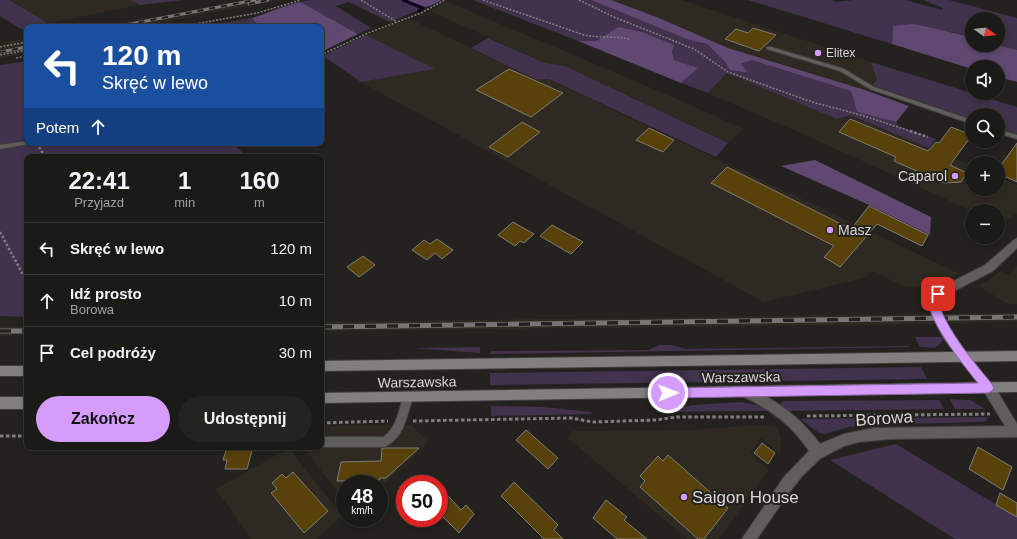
<!DOCTYPE html>
<html lang="pl">
<meta charset="utf-8">
<style>
body{margin:0;font-family:Helvetica,sans-serif;background:#232320;color:#f1f3f6;height:100vh;display:flex;flex-direction:column;font-size:15px;white-space:nowrap}
*{box-sizing:border-box;margin:0}
p{font-size:13px;color:#9fa1a1}
.icon{flex:none;width:22px;height:22px;fill:none;stroke:currentColor;stroke-width:2;stroke-linecap:round;stroke-linejoin:round}
.map{position:relative;flex:1;overflow:hidden}
.side{position:absolute;left:24px;top:154px;width:300px;height:296px;display:flex;flex-direction:column;background:#1a1a17;border-radius:8px;box-shadow:0 2px 6px #0003,0 0 0 1px #383836}
.side>*{flex:none}
.guide{position:absolute;left:24px;top:24px;width:300px;height:122px;border-radius:8px;box-shadow:0 2px 6px #0003,0 0 0 1px #383836;background:#1a4fa0;color:#fff;overflow:hidden}
.needle{width:26px;rotate:104deg}
.tools{position:absolute;left:965px;top:12px;display:grid;gap:8px}
.tools a{display:grid;place-items:center;width:40px;height:40px;border-radius:50%;background:#1a1a17;box-shadow:0 2px 6px #0003,0 0 0 1px #383836;font-size:20px}
.speed{position:absolute;left:336px;top:475px;display:flex;gap:8px;font-size:20px;font-weight:700;text-align:center}
.speed>*{display:grid;place-content:center;width:52px;height:52px;border-radius:50%;background:#1a1a17;box-shadow:0 2px 6px #0003,0 0 0 1px #383836;line-height:1}
.speed small{font-size:10px;font-weight:400}
.speed .limit{border:6px solid #d22;background:#fff;color:#111}
.pin{position:absolute;display:grid;place-items:center;width:34px;height:34px;color:#fff;margin:-17px;border-radius:8px;box-shadow:0 2px 6px #0006}
.me{position:absolute;width:44px;margin:-22px;rotate:89deg;stroke-linejoin:round;filter:drop-shadow(0 0 3px #0008)}
.turn{display:flex;align-items:center;gap:14px;height:84px;padding:0 12px;font-size:18px}
.turn .icon{width:52px;height:52px;stroke-width:2.5}
.turn b{display:block;font-size:28px;line-height:34px}
.then{display:flex;align-items:center;height:38px;padding:0 12px;background:#0003;gap:8px;font-size:15px}
.eta{display:flex;justify-content:space-evenly;align-items:center;height:68px;text-align:center}
.eta b{font-size:24px;font-weight:800;line-height:28px}
.button{display:flex;gap:8px;margin-top:auto;padding:8px 12px}
.button a{flex:1;height:46px;border-radius:24px;background:#d59cfb;color:#111;font-size:16px;font-weight:800;line-height:46px;text-align:center}
.button a+a{background:#232320;color:#f1f3f6}
ul{padding:0;list-style:none}
li{display:flex;align-items:center;gap:12px;height:52px;padding:0 12px;border-top:1px solid #383836}
li div{flex:1}
li b{display:block;font-size:15px}
li em{font-style:normal}
.map>svg:first-child{display:block}
</style>
<div class="map">
<svg width="1017" height="539" viewBox="0 0 1017 539">
<rect width="100%" height="100%" fill="#23221f"/>
<path fill="#2e2a21" d="M9,0H130L140,5L48,23Z
M246,0H277L139,27H102Z
M611,0H682L871,62L877,80L865,90L728,48L659,18Z
M446,1L670,96L744,129L728,143L565,66L545,63L430,11Z
M410,19L535,79H548L960,274L929,285L906,288L874,271L864,278L764,302L361,82L434,69L366,35Z
M27,38V53L0,58V43Z
M727,73L837,119L850,115L972,166V189H998V177L1017,185V213L1000,225L998,224V211H972L803,134L708,93Z
M1017,266V304H1008L979,286L1001,271L1008,275Z
M1017,313V322L950,323L944,314Z
M928,314L935,324L321,331V322Z
M0,326H27V335L0,336Z
M411,425L429,442L379,489V484H345V502L303,447H321V426Z
M746,426H774L779,432L781,440L780,454L761,438L750,453L769,470L719,539H687L568,438L573,431L688,430Z
M289,448L342,516L316,539H251L216,489Z"/>
<path fill="#42324d" d="M0,0H9L48,23L34,27H27V29L23,30L0,16Z
M130,0H184L140,5Z
M310,0H403L423,8L390,22L349,2L336,6L371,28L358,34L300,2Z
M473,0H591L689,40L707,44L725,62L730,70L747,73L741,64L752,60L851,91L857,112L896,122L899,126L936,139L929,148L850,115L837,119L727,73L708,93L681,83L698,68L674,60L672,52L618,27L596,41H578Z
M748,0H830L837,2L853,0H905L942,10L943,8L923,0H949L1017,18V50L998,45V19H972V37L953,32L893,26L892,44Z
M252,18L259,27H197Z
M366,35L435,69L361,82L323,56Z
M488,38L545,63L565,66L728,143L716,157L549,79H535L471,48Z
M27,61V140L0,145V65Z
M871,62L1017,107V134L998,127V115H972V119L872,85L877,80Z
M34,143H232L247,157H27V317L0,316V149Z
M915,337H943L942,342L935,348L920,347Z
M659,345H672L685,349L909,346L910,347L491,354V351L649,350Z
M480,347V353L414,348Z
M921,367L927,379L490,385V373Z
M950,399L970,400L985,409H955Z
M939,400L944,409L788,411L780,405L783,401Z
M740,402L757,405L770,411L657,412V411L694,405Z
M491,406L544,407L591,412L592,414L491,416Z
M988,417L986,421L981,422L869,425L849,427L824,434L819,433L800,419Z
M896,444L1017,517V539H955L830,460Z"/>
<path fill="#614873" d="M403,0H442C421,11 423,8 403,0Z
M591,0H611L659,18L728,48L865,90L909,106L896,122L857,112L851,91L752,60L741,64L748,73L730,70L725,62L707,44L689,40Z
M300,2L304,4L358,34L321,52V27H259L252,18C268,13 283,6 300,2Z
M914,24L972,37V45H998L1017,50V82L998,77V67H972V69L892,44L893,26Z
M618,27L642,32L674,45L672,52L674,60L698,68L681,83L578,41H596Z
M815,160L931,217L930,235L867,204L781,166Z"/>
<g fill="none" stroke-linecap="round" stroke-linejoin="round">
<path stroke="#11001e" stroke-width="3" d="M403,0L423,8L419,11"/>
</g>
<path fill="#58420a" stroke="#7d7c78" d="M753,28L776,35L759,51L725,39L736,29L748,33Z
M509,69L563,93L531,117L476,90Z
M850,119L928,151L936,142L939,143L951,127L972,135L950,165L967,173L961,182L944,183L894,161L896,157L839,132Z
M522,122L540,132L508,157L489,147Z
M649,128L674,140L663,152L636,140Z
M1017,143V182L998,173V169Z
M727,167L851,229L869,206L928,235L922,246L877,224L840,267L824,257L834,246L711,183Z
M513,222L534,234L524,243L520,241L515,246L498,235Z
M552,225L583,242L571,254L540,236Z
M437,239L453,250L442,259L435,253L427,260L412,250L424,240L430,244Z
M363,256L375,265L359,277L347,267Z
M526,430L558,458L548,469L516,440Z
M762,443L775,453L768,464L754,453Z
M227,447H253L247,469H225L227,460H223Z
M978,447L1012,467L1003,490L969,469Z
M382,448H419L386,478H380V480H370L369,484H350V481H337L341,462L381,461Z
M668,455L728,508L704,539H698L640,487L645,481L640,476L658,456L663,461Z
M293,472L328,511L304,533L271,493L277,489L272,483L282,474L286,478Z
M514,482L558,525L554,530L563,539H544L501,496Z
M439,486L461,510L466,505L474,514L459,533L439,513Z
M1000,493L1017,503V517L996,505Z
M606,500L627,517L624,520L647,539H617L593,518Z"/>
<g fill="none" stroke-linecap="round" stroke-linejoin="round">
<g stroke="#403f3c" stroke-width="2">
<path id="lane" d="M767,47H771L844,69L874,87L972,120V124L870,89L840,71L767,49Z
M998,129L1017,135V139L998,133Z
M27,141V143H30L29,144L0,149V145Z
M408,393L411,394L413,397C407,415 404,439 384,447H321V437H383C396,429 399,411 403,397L405,394Z"/>
</g>
<g stroke="#403f3c" stroke-width="2">
<path id="street" d="M1017,238V248L993,271L942,297L939,303L945,321L960,344L999,394L1017,424V437L890,439L859,442L844,446L821,458L802,476L785,498L757,539H742L784,477L809,451C792,425 770,409 742,396L740,392L742,388L746,387L750,388C779,402 801,418 820,444L844,434L874,428L1005,426L984,391L944,339L931,314L929,302L934,291L985,265L1014,240Z"/>
</g>
<g stroke="#403f3c" stroke-width="2">
<path id="secondary" d="M1017,351V361L321,371V361Z
M0,366H27V376H0Z
M1017,382V392L321,403V393Z
M0,397H27V409H0Z"/>
</g>
<path stroke="#807f7d" stroke-width="1.5" stroke-dasharray="2 1.5" stroke-linecap="butt" d="M361,0L397,22
M483,0L584,35C599,38 614,36 629,39
M579,0L614,17L694,49L728,72L812,102L861,115L913,132
M178,27L257,13L301,0
M0,47L27,42
M0,55L27,50
M321,55L368,33L421,13L445,0
M16,58L27,56"/>
<path stroke="#807f7d" stroke-width="2.5" stroke-dasharray="2.5 2" stroke-linecap="butt" d="M910,131L928,137
M37,143L45,157
M0,232L27,282"/>
<path stroke="#807f7d" stroke-width="3" stroke-dasharray="3.5 2.5" stroke-linecap="butt" d="M807,416L990,414
M413,421L571,418L593,422L656,420L676,417H764
M321,423L388,421
M0,436H27"/>
<use href="#lane" fill="#5f5e5d" fill-rule="evenodd"/>
<use href="#street" fill="#5f5e5d" fill-rule="evenodd"/>
<use href="#secondary" fill="#82807e" fill-rule="evenodd"/>
<g stroke="#777674" stroke-width="3">
<path id="rail-far1" d="M249,4L268,0
M115,27L255,0
M0,52L27,47"/>
</g>
<g stroke="#777674" stroke-width="5">
<path id="rail" d="M321,327L1017,317
M0,331H27"/>
</g>
<use href="#rail-far1" stroke="#23221f" stroke-width="2" stroke-dasharray="6" stroke-linecap="butt"/>
<use href="#rail" stroke="#23221f" stroke-width="3.5" stroke-dasharray="11" stroke-linecap="butt"/>
</g>
<path fill="#d59cfb" stroke="#8a65a3" d="M938,290L941,291L943,294L938,303C950,334 971,359 992,384L994,388L992,391L988,393L668,398L664,396L662,393L664,389L668,388L978,383C963,365 933,327 929,305C928,299 932,292 938,290Z"/>
<g fill="#d59cfb" stroke="#23221f" stroke-width="1.5">
<circle cx="818" cy="53" r="4"/>
<circle cx="955" cy="176" r="4"/>
<circle cx="830" cy="230" r="4"/>
<circle cx="684" cy="497" r="4"/>
</g>
<g text-anchor="middle" stroke-width="4" stroke-linejoin="round" paint-order="stroke">
<g font-size="12" fill="#d9d8d6" stroke="#23221f" text-anchor="start">
<text x="826" y="57">Elitex</text>
</g>
<g font-size="14" fill="#d9d8d6" stroke="#23221f" text-anchor="end">
<text x="947" y="181">Caparol</text>
<text x="838" y="235" text-anchor="start">Masz</text>
</g>
<g font-size="14" fill="#d9d8d6" stroke="#23221f">
<text transform="translate(741 377) rotate(-1)" y="5">Warszawska</text>
<text transform="translate(417 382) rotate(-1)" y="5">Warszawska</text>
</g>
<g font-size="17" fill="#d9d8d6" stroke="#23221f">
<text transform="translate(884 418) rotate(-4)" y="6">Borowa</text>
</g>
<g font-size="17" fill="#d9d8d6" stroke="#23221f" text-anchor="start">
<text x="692" y="503">Saigon House</text>
</g>
</g>
</svg>
<div class="tools">
<a><svg class="needle" viewBox="-14 -14 28 28"><path d="M0-13l5 13h-10z" fill="#e53935"/><path d="M0 13l5-13h-10z" fill="#9fa1a1"/></svg></a>
<a><svg class="icon" aria-label="sound" viewBox="0 0 24 24"><path d="M4 9h4l5-4v14l-5-4H4zM17 9q2 3 0 6"/></svg></a>
<a><svg class="icon" aria-label="search" viewBox="0 0 24 24"><circle cx="10" cy="10" r="6"/><path d="M15 15l6 6"/></svg></a>
<a>+</a>
<a>−</a>
</div>
<div class="speed"><div>48<small>km/h</small></div><div class="limit">50</div></div>
<div class="pin" style="left:938px;top:294px;background:#d93025"><svg class="icon" aria-label="arrive" viewBox="0 0 24 24"><path d="M6 21V4h12l-3 4 3 4H6"/></svg></div>
<svg class="me" style="left:668px;top:393px" viewBox="-20 -20 40 40"><circle r="17" fill="#d59cfb" stroke="#fff" stroke-width="3"/><path d="M0-11L8 9 0 5-8 9z" fill="#fff"/></svg>
<div class="guide">
<div class="turn"><svg class="icon" aria-label="left" viewBox="0 0 24 24"><path d="M17 20v-9H6M10 6l-5 5 5 5"/></svg><div><b>120 m</b>Skręć w lewo</div></div>
<div class="then">Potem<svg class="icon" aria-label="ahead" viewBox="0 0 24 24"><path d="M12 20V5M6 11l6-6 6 6"/></svg></div>
</div>
<section class="side">
<div class="eta">
<div><b>22:41</b><p>Przyjazd</p></div>
<div><b>1</b><p>min</p></div>
<div><b>160</b><p>m</p></div>
</div>
<ul>
<li><svg class="icon" aria-label="left" viewBox="0 0 24 24"><path d="M17 20v-9H6M10 6l-5 5 5 5"/></svg><div><b>Skręć w lewo</b></div><em>120 m</em></li>
<li><svg class="icon" aria-label="ahead" viewBox="0 0 24 24"><path d="M12 20V5M6 11l6-6 6 6"/></svg><div><b>Idź prosto</b><p>Borowa</p></div><em>10 m</em></li>
<li><svg class="icon" aria-label="arrive" viewBox="0 0 24 24"><path d="M6 21V4h12l-3 4 3 4H6"/></svg><div><b>Cel podróży</b></div><em>30 m</em></li>
</ul>
<div class="button"><a>Zakończ</a><a>Udostępnij</a></div>
</section>
</div>
